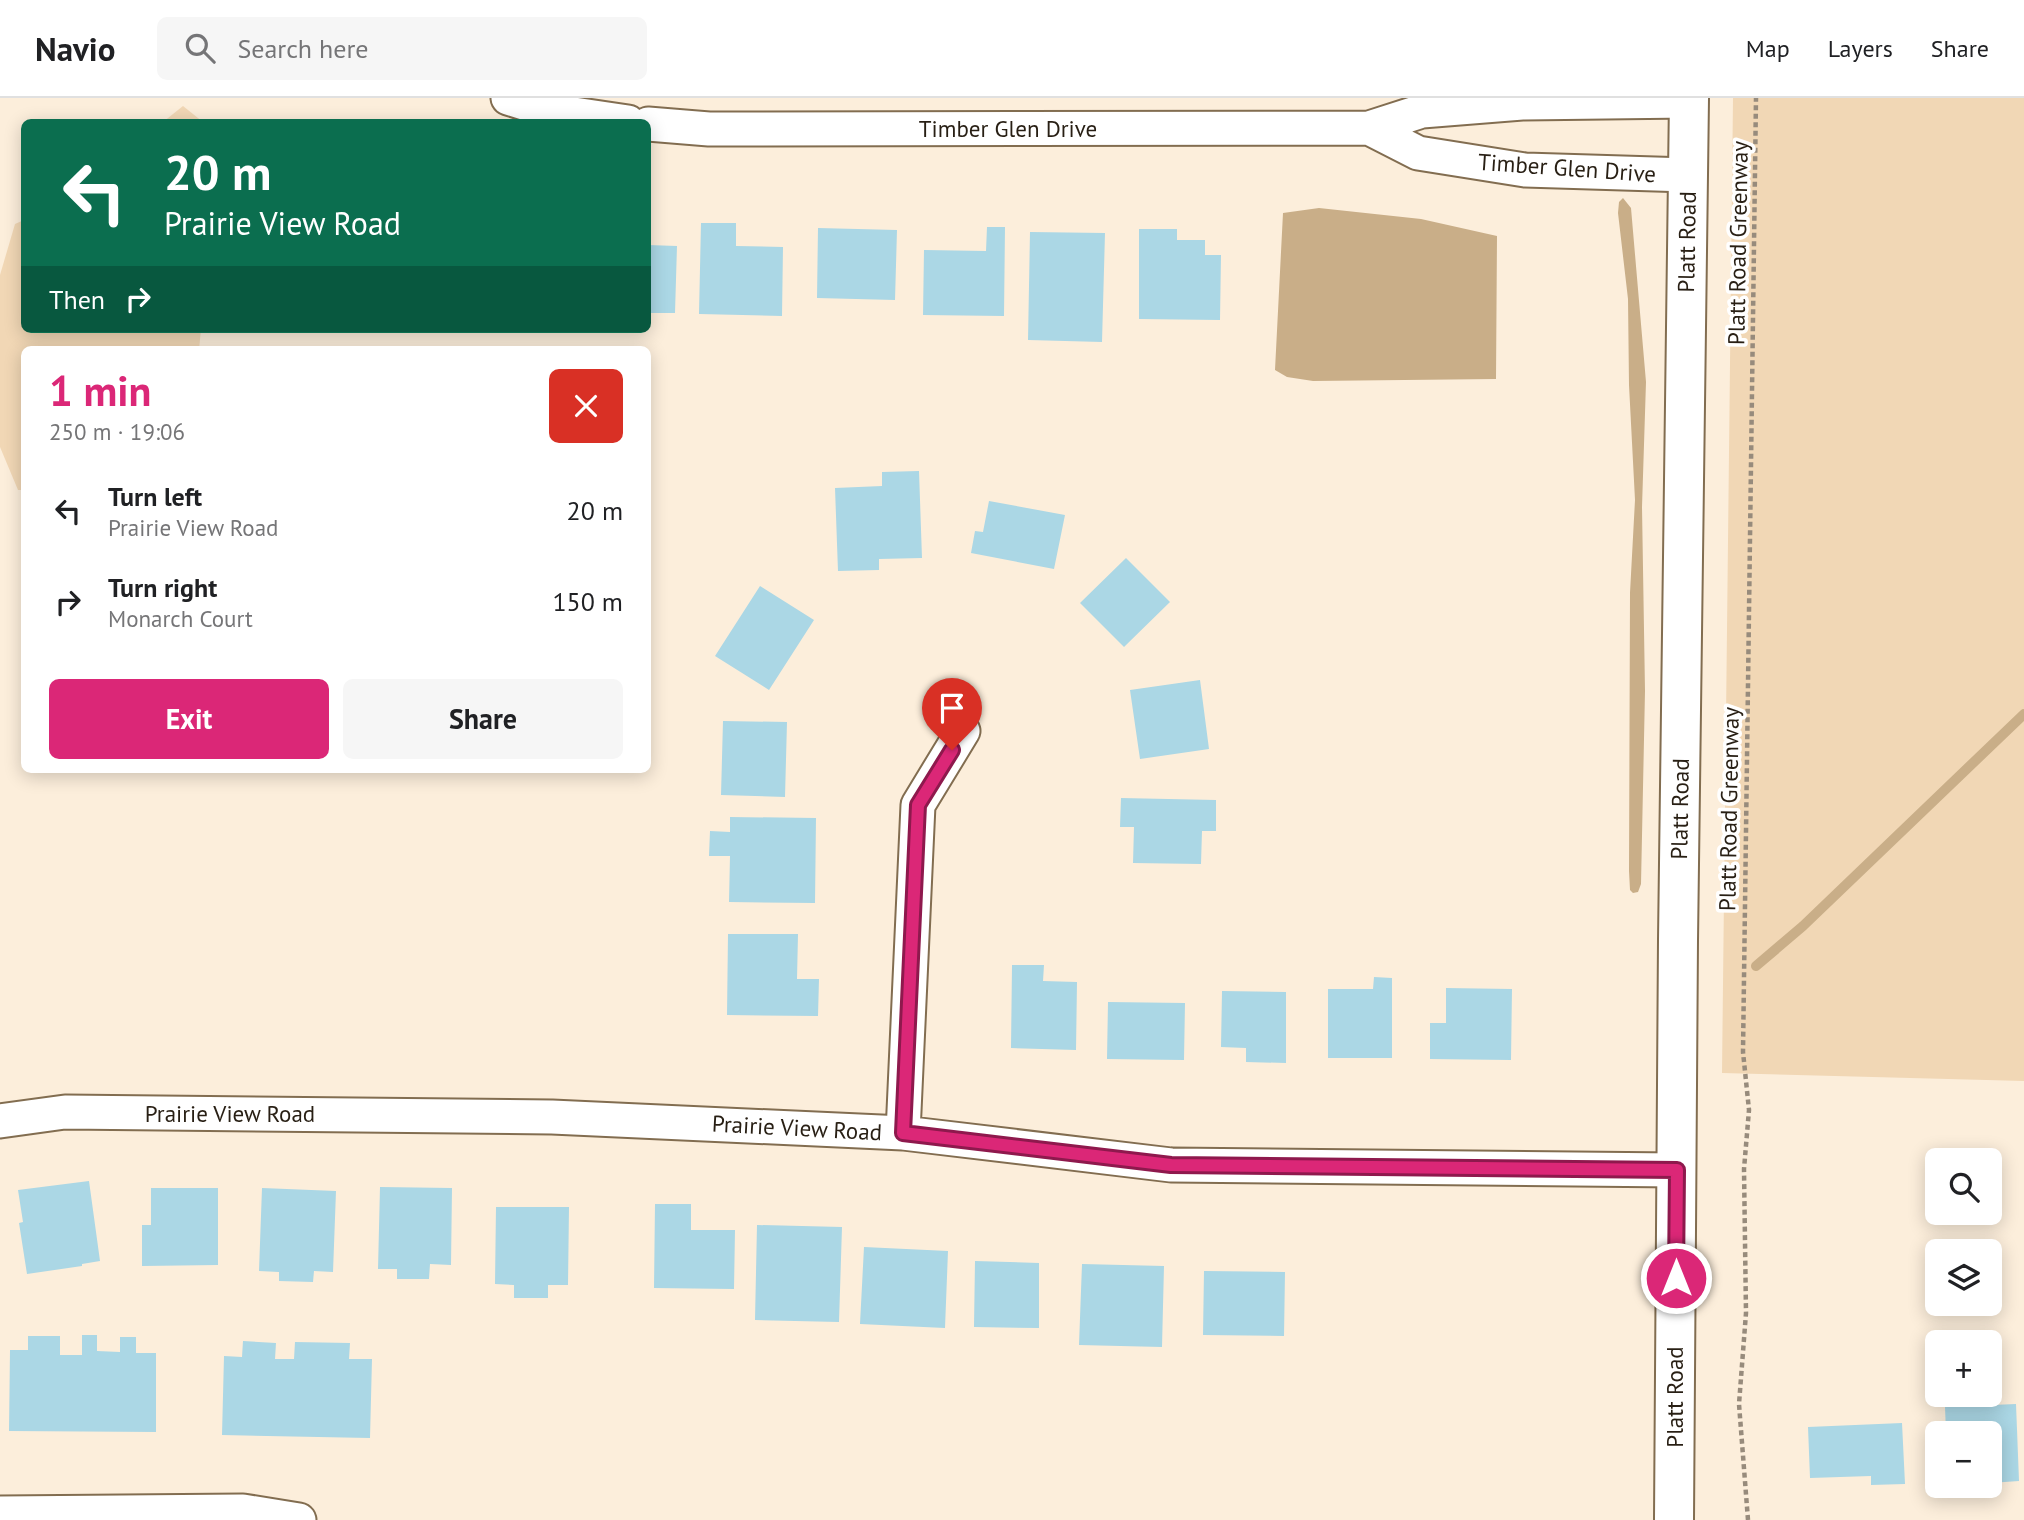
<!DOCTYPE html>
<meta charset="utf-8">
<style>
body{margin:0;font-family:"PT Sans",sans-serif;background:#f6f6f6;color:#202124;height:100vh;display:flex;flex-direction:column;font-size:26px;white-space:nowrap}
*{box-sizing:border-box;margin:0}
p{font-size:23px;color:#757577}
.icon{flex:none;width:38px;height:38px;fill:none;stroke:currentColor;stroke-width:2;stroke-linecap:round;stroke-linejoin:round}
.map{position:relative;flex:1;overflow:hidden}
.sheet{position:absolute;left:21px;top:248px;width:630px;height:427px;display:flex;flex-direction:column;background:#fff;border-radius:10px;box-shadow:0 4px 18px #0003}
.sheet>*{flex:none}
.top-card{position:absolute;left:21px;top:21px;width:630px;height:214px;border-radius:10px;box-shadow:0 4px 18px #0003;background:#0b6e4f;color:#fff;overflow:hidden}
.fabs{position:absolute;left:1925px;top:1050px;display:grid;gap:14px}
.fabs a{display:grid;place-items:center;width:77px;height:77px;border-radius:10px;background:#fff;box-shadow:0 4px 18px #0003;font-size:35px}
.pin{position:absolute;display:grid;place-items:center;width:60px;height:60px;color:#fff;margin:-72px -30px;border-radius:50% 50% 50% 0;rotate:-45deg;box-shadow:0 0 7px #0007}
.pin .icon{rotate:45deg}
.me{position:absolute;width:77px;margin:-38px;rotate:0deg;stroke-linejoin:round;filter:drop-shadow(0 0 5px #0008)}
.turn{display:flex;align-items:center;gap:24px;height:147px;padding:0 28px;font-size:32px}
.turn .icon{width:91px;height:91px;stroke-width:2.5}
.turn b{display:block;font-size:49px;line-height:60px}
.then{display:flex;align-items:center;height:66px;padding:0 28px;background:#0003;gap:14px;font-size:26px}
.round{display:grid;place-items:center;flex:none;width:74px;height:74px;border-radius:10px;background:#f6f6f6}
.head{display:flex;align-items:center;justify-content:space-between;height:119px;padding:0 28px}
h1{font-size:42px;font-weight:600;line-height:52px;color:#db2777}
.button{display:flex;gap:14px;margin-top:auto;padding:14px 28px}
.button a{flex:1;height:80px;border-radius:10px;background:#db2777;color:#fff;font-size:28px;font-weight:600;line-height:80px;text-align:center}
.button a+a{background:#f6f6f6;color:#202124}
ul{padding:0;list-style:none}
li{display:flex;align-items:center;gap:21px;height:91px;padding:0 28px}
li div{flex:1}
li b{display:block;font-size:26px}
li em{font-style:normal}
header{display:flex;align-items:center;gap:42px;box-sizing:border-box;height:98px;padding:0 35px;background:#fff;border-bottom:2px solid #e0e0e0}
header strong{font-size:33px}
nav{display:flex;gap:38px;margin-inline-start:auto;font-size:24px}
.search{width:490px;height:63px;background:#f6f6f6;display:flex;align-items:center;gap:18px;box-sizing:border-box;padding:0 24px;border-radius:10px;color:#757577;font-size:26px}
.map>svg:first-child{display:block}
</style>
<header>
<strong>Navio</strong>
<div class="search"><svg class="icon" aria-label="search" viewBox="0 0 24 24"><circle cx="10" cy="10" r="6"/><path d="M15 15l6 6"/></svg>Search here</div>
<nav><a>Map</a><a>Layers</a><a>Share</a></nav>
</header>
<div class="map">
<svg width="2024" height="1422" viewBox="0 0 2024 1422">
<rect width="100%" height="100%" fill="#fceedb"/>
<path fill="#f1d7b5" d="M1733,0H2024V983L1722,975Z
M183,8L203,24H163Z
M24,122V231H201L199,252H24V392H18L0,349V177L15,126Z"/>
<path fill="#c9ae88" d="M1623,100L1631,110L1646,284L1642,409L1645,593L1641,786L1638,794L1633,795L1630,792L1629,773L1630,495L1635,402L1629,287L1628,201L1618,115L1619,104Z
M1319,110L1421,121L1497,138L1496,281L1313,283L1287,279L1275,272L1283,115Z"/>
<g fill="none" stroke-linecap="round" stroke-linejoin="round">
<path stroke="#c9ae88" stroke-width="10" d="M1756,868L1803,828L2024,616"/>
</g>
<path fill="#abd7e5" d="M701,125H736V148L783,149L782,218L699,216Z
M987,129H1005L1004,218L923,217L924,152L986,153Z
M818,130L897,132L895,202L817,200Z
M1139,131H1177V142H1205V157H1221L1220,222L1139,221Z
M1030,134L1105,135L1102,244L1028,242Z
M648,147L677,148L675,215H648Z
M919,373L922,460L879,461V472L838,473L835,390L882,388V374Z
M989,403L1065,417L1054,471L971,455L975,433L983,434Z
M1126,460L1170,504L1124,549L1080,505Z
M760,488L814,522L769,592L715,558Z
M1200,582L1209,651L1140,661L1130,592Z
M723,623L787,624L785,699L721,697Z
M1121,700L1216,702V733H1202L1201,766L1133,765L1134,729H1120Z
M730,719L816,720L815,805L729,804L730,758H709L710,733L730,734Z
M728,836H798L797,881H819L818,918L727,917Z
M1012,867H1044L1043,883L1077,884L1076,952L1011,950Z
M1374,879L1392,880V960H1328V891H1373Z
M1446,890L1512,891L1511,962L1430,961V925H1446Z
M1222,893L1286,894V965L1246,964V950L1221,949Z
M1108,904L1185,905L1184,962L1107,961Z
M89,1083L100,1163L82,1166V1168L27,1176L19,1125L23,1124L18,1092Z
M380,1089L452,1090L451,1167L430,1166L429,1181H397V1171H378Z
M151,1090H218V1167L142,1168V1127H151Z
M262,1090L336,1093L333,1174L314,1173L313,1184L279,1183V1174L259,1173Z
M655,1106H691V1132H735L734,1191L654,1190Z
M496,1109H569L568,1187H548V1200H514V1187L495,1186Z
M757,1127L842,1129L839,1224L755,1222Z
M864,1149L948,1153L945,1230L860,1226Z
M975,1163L1039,1165V1230L974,1229Z
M1082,1166L1164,1168L1162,1249L1079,1247Z
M1204,1173L1285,1174L1284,1238L1203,1237Z
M82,1237H97V1253L120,1254V1239H136V1255H156V1334L9,1333L10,1252H28V1238H60V1257H82Z
M243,1243L276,1245L275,1261H294L295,1244L350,1245L349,1261H372L370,1340L222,1337L224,1258L242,1259Z
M2016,1306L2019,1383L1990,1385V1335H1946L1945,1309Z
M1902,1325L1905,1386L1871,1387V1378L1810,1380L1808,1329Z"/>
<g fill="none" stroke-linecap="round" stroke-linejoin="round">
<g stroke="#826d50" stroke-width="37">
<path id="minor" d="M508,0L546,12L628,24
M648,26L709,31L1369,30L1422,13L1522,5L1689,3
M1369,30L1418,55L1525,72L1688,77
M0,1023L65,1014L552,1019L903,1035L1171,1067L1677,1072
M903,1035L918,707L963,633
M0,1415L243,1413L299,1422"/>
</g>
<g stroke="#826d50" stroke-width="42">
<path id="secondary" d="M1674,1422L1678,842L1689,0"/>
</g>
<path stroke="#978b7c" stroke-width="4.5" stroke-dasharray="5 3.5" stroke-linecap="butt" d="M1748,1422L1739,1306L1746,1215L1744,1071L1749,1012L1743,954L1756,0"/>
<use href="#minor" stroke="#fff" stroke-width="33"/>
<use href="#secondary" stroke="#fff" stroke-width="38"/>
</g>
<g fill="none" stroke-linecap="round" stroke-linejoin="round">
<g stroke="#8e194d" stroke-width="18">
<path id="route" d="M952,652L918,707L903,1035L1171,1067L1677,1072L1676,1180"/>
</g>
<use href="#route" stroke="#db2777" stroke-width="12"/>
</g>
<g text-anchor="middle" stroke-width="7" stroke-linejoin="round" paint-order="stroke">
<g font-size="23" fill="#281f14" stroke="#fff">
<text x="1008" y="39">Timber Glen Drive</text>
<text transform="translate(1567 70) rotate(4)" y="8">Timber Glen Drive</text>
<text transform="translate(1687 144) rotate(-89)" y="8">Platt Road</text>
<text transform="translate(1738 145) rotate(-89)" y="8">Platt Road Greenway</text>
<text transform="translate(1680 711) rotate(-89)" y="8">Platt Road</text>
<text transform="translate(1729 711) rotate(-89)" y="8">Platt Road Greenway</text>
<text x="230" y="1024">Prairie View Road</text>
<text transform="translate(797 1030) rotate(3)" y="8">Prairie View Road</text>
<text transform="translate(1675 1299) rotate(-90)" y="8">Platt Road</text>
</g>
</g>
</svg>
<div class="fabs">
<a><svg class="icon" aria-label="search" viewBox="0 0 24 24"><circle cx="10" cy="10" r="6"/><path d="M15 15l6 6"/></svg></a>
<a><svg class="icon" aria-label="layers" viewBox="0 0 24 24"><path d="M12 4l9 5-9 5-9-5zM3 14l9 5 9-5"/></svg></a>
<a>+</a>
<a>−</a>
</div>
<div class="pin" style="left:952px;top:652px;background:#d93025"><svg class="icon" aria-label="arrive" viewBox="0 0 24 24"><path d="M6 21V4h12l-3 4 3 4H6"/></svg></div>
<svg class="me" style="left:1676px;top:1180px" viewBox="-20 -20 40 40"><circle r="17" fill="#db2777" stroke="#fff" stroke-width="3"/><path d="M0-11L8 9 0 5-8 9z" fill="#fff"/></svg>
<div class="top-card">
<div class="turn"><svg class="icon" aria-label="left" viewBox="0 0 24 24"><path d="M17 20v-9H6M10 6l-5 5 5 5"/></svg><div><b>20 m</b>Prairie View Road</div></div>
<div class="then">Then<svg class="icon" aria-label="right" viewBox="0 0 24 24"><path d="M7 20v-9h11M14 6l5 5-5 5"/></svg></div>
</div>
<section class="sheet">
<div class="head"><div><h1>1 min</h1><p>250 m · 19:06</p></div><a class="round" style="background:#d93025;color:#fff"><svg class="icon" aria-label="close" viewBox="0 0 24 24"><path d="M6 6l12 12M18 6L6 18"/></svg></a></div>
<ul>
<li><svg class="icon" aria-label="left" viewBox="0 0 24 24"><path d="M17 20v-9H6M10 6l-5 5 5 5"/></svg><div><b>Turn left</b><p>Prairie View Road</p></div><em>20 m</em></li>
<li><svg class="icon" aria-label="right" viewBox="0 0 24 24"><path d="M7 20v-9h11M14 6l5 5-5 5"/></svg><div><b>Turn right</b><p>Monarch Court</p></div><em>150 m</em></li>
</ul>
<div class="button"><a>Exit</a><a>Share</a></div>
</section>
</div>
